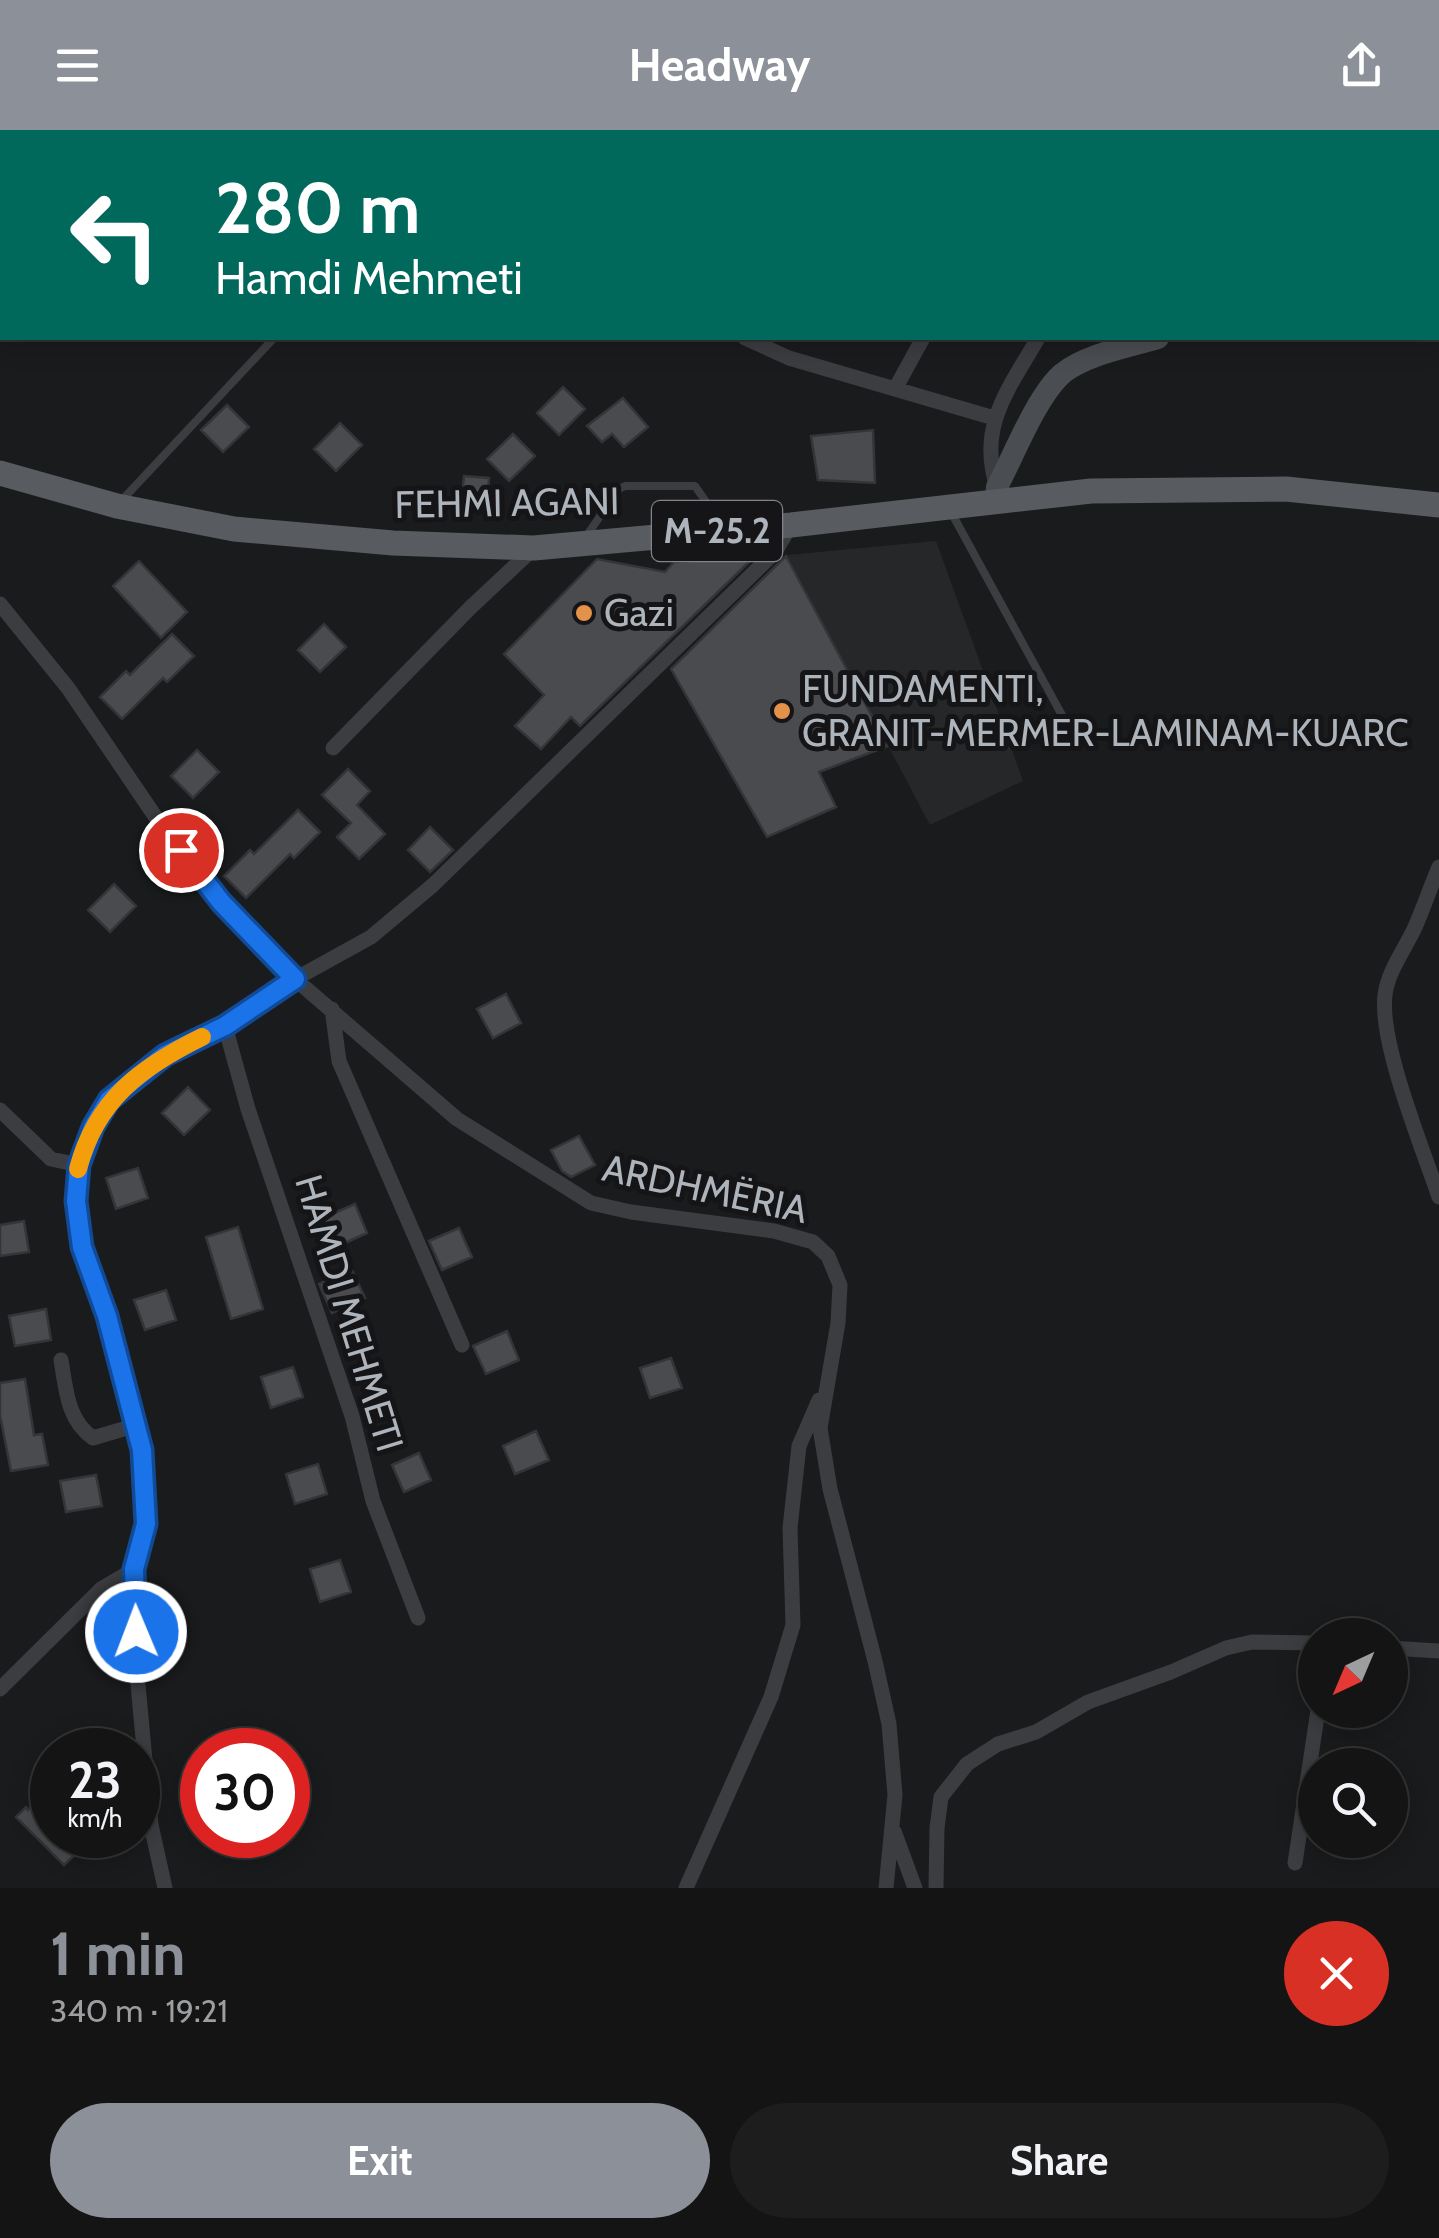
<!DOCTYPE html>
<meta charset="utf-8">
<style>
body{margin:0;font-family:Cabin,sans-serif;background:#1d1d1e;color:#f1f3f6;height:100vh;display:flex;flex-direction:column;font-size:38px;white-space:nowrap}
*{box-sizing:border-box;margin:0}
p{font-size:32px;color:#9d9ea0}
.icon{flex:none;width:55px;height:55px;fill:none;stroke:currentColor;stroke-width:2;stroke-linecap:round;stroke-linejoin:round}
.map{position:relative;height:1758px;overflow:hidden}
.drawer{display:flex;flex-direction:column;background:#141415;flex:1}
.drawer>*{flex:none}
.banner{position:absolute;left:0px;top:0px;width:1440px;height:210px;box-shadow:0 5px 25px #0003,0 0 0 2px #333334;background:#00695c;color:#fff;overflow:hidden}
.needle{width:65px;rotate:224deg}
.fabs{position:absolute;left:1298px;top:1488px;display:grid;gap:20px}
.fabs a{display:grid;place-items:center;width:110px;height:110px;border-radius:50%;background:#141415;box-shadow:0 5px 25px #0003,0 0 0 2px #333334;font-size:50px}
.speed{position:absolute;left:30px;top:1598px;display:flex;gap:20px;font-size:50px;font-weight:700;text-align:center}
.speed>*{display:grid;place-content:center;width:130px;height:130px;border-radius:50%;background:#141415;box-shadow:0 5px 25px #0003,0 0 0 2px #333334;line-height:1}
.speed small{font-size:25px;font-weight:400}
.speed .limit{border:15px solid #d22;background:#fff;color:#111}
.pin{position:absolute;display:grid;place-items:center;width:85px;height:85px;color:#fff;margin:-42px;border:5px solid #fff;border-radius:50%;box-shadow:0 2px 10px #0007}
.me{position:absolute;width:110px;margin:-55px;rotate:359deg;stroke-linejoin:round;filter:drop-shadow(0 0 8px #0008)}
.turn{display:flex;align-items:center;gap:35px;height:210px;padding:0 50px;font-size:45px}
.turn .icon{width:130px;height:130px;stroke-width:2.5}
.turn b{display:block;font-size:70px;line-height:85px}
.round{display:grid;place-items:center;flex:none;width:105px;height:105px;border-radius:52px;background:#1d1d1e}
.head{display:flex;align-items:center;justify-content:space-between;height:170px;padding:0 50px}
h1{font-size:60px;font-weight:700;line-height:75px;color:#8c9099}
.action{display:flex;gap:20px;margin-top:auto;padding:20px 50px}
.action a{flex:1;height:115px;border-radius:60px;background:#8c9099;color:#fff;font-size:40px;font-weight:700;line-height:115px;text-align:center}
.action a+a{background:#1d1d1e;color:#f1f3f6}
header{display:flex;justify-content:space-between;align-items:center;height:130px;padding:0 50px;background:#8c9099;color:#fff;font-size:45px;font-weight:700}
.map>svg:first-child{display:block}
</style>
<header><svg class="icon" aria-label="menu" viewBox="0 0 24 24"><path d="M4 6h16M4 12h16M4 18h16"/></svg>Headway<svg class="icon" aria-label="share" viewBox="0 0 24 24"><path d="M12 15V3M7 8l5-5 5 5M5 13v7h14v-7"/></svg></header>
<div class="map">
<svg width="1439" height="1758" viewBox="0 0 1439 1758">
<rect width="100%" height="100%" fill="#1a1b1c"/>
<path fill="#262729" d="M936,411L1023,651L930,695L787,425Z"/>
<path fill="#494b4f" stroke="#343538" stroke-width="2.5" d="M563,257L585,279L559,305L537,283Z
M623,268L648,297L624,317L612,304L602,312L587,296Z
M227,275L249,297L223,322L201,300Z
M340,293L362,315L336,341L314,319Z
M873,300L875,353L818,350L811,306Z
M513,304L535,326L509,351L487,329Z
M464,346L489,348L487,377L461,374Z
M786,426L888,616L819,642L836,677L767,707L671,539Z
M754,427L580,596L571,587L541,619L515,596L544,565L504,524L597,429L665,442L674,432Z
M139,431L187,482L161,508L113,456Z
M324,494L346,517L320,542L298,520Z
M172,504L194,526L167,552L163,548L122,589L100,567L126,541L130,545Z
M197,620L219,642L193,668L171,646Z
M348,639L370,661L357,675L385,704L359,729L337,707L351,693L322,665Z
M298,680L320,702L294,728L290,724L246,768L224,746L250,720L254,724Z
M430,697L453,720L430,742L408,720Z
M114,754L136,776L110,802L88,780Z
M506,864L521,893L493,908L477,879Z
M188,957L210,980L184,1005L162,983Z
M579,1006L595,1035L571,1047L562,1041L551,1020Z
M138,1038L148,1068L116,1079L106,1048Z
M355,1074L367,1103L334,1118L321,1089Z
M24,1091L29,1122L0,1126V1095Z
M238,1097L263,1179L231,1189L206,1107Z
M459,1098L472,1127L442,1140L429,1111Z
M352,1140L365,1168L332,1183L319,1154Z
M166,1160L176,1190L145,1200L134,1170Z
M46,1179L51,1210L15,1216L9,1186Z
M507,1201L519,1230L486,1244L473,1216Z
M671,1228L682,1258L650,1268L640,1238Z
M293,1237L303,1267L271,1278L261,1247Z
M25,1249L34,1305L42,1304L48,1335L11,1341L0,1285V1253Z
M536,1301L549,1330L515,1344L503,1316Z
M419,1323L431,1350L404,1362L392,1335Z
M318,1334L327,1364L295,1374L286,1344Z
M96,1345L102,1376L66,1382L60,1351Z
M340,1430L351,1462L320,1472L310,1439Z
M52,1651V1675L39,1691L52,1705H96L64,1735L16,1687L26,1677L28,1680Z"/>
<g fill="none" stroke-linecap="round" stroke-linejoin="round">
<path stroke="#3b3d41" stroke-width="8" d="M482,2L485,0
M123,369L274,208
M951,382L1069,598
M585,408L619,359L625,356H695L723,396"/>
<path stroke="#3b3d41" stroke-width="15" d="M519,0L520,2
M155,2L158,0
M1030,2L1031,0
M1122,2V0
M0,147L2,145
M745,208L789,228L994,288
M895,259L923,208
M997,357C977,296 1009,259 1038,208
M0,474L68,558L161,695L221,771L295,849L457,989L591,1073L631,1082L774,1101L813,1112L828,1126L840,1155L838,1193L820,1298L830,1359L875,1531L889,1594L895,1665L886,1758
M333,618L470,478L534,418
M1439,737C1431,756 1424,776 1416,795C1406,818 1388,840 1385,865C1379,913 1423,1019 1439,1067
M332,879L339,931L462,1215
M225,896L248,979L352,1286L373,1371L418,1488
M0,980L51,1029L79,1035
M61,1230C66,1259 67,1290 93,1308L137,1295
M1390,1518L1439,1521
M0,1559L101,1459L135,1439
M894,1701L915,1758
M1295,1733L1318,1580
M165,1758L151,1695L136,1533L135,1439L146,1394L142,1320L107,1186L82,1117L75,1071L79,1035L93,997L109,970L165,925L225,896L295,849L371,807L433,755L775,422L791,395
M686,1758L771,1567L793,1495L790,1398L799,1316L819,1270
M936,1758L937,1698L941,1667L967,1634L998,1614L1036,1602L1088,1572L1171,1542L1226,1518L1252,1512L1315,1513"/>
<path stroke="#4a4d51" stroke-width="22" d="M1373,2L1375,0
M996,373L997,357C1014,325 1037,265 1063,243C1087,224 1129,217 1158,208"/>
<path stroke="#585b60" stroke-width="25" d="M0,343L117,376L234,399L393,413L534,418L791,395L1091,361L1286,359L1439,375"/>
</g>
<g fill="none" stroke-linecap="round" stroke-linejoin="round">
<g stroke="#114b97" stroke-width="25">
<path id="route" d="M136,1502L134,1439L146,1394L142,1320L107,1186L82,1117L76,1071L79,1035L93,997L109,970L165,925L225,896L295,849L221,772L181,720"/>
</g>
<use href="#route" stroke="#1a73e8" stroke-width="18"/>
<path stroke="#f59e0b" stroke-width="18" d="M78,1039C96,970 141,937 202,907"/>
</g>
<g fill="#e4914a" stroke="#151517" stroke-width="4">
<circle cx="584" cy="483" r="10"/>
<circle cx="782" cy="581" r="10"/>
</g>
<g text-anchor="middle" stroke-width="10" stroke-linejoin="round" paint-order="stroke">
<rect fill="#151517" stroke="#80848a" stroke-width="2.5" x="652" y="371" width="130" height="60" rx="8"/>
<g font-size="35" font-weight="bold" fill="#aeb4bb">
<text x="717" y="413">M-25.2</text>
</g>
<g font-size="38" fill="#aeb4bb" stroke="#151517">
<text transform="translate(507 373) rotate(-1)" y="13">FEHMI AGANI</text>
<text transform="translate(705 1059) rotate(12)" y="13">ARDHMËRIA</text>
<text transform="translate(349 1183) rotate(73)" y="13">HAMDI MEHMETI</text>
</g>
<g font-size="38" fill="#aeb4bb" stroke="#151517" text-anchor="start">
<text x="604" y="496">Gazi</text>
<text x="802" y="572">FUNDAMENTI,<tspan x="802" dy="44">GRANIT-MERMER-LAMINAM-KUARC</tspan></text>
</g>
</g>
</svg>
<div class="fabs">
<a><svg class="needle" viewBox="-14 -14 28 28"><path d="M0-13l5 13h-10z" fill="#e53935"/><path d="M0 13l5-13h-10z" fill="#9d9ea0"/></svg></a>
<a><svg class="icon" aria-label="search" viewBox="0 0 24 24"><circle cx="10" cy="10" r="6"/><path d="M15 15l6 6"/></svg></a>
</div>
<div class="speed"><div>23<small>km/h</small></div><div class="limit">30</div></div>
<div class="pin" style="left:181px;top:720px;background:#d93025"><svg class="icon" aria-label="arrive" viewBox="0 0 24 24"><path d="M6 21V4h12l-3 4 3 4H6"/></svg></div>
<svg class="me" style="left:136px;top:1502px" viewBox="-20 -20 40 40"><circle r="17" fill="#1a73e8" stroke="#fff" stroke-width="3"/><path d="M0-11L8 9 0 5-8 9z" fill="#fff"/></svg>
<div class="banner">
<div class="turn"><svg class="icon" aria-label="left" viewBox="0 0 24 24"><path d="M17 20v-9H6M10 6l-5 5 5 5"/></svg><div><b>280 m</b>Hamdi Mehmeti</div></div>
</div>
</div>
<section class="drawer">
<div class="head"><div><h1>1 min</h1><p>340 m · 19:21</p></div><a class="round" style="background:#d93025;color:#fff"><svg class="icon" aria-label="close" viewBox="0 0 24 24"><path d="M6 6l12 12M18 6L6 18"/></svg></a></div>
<div class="action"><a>Exit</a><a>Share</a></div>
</section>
